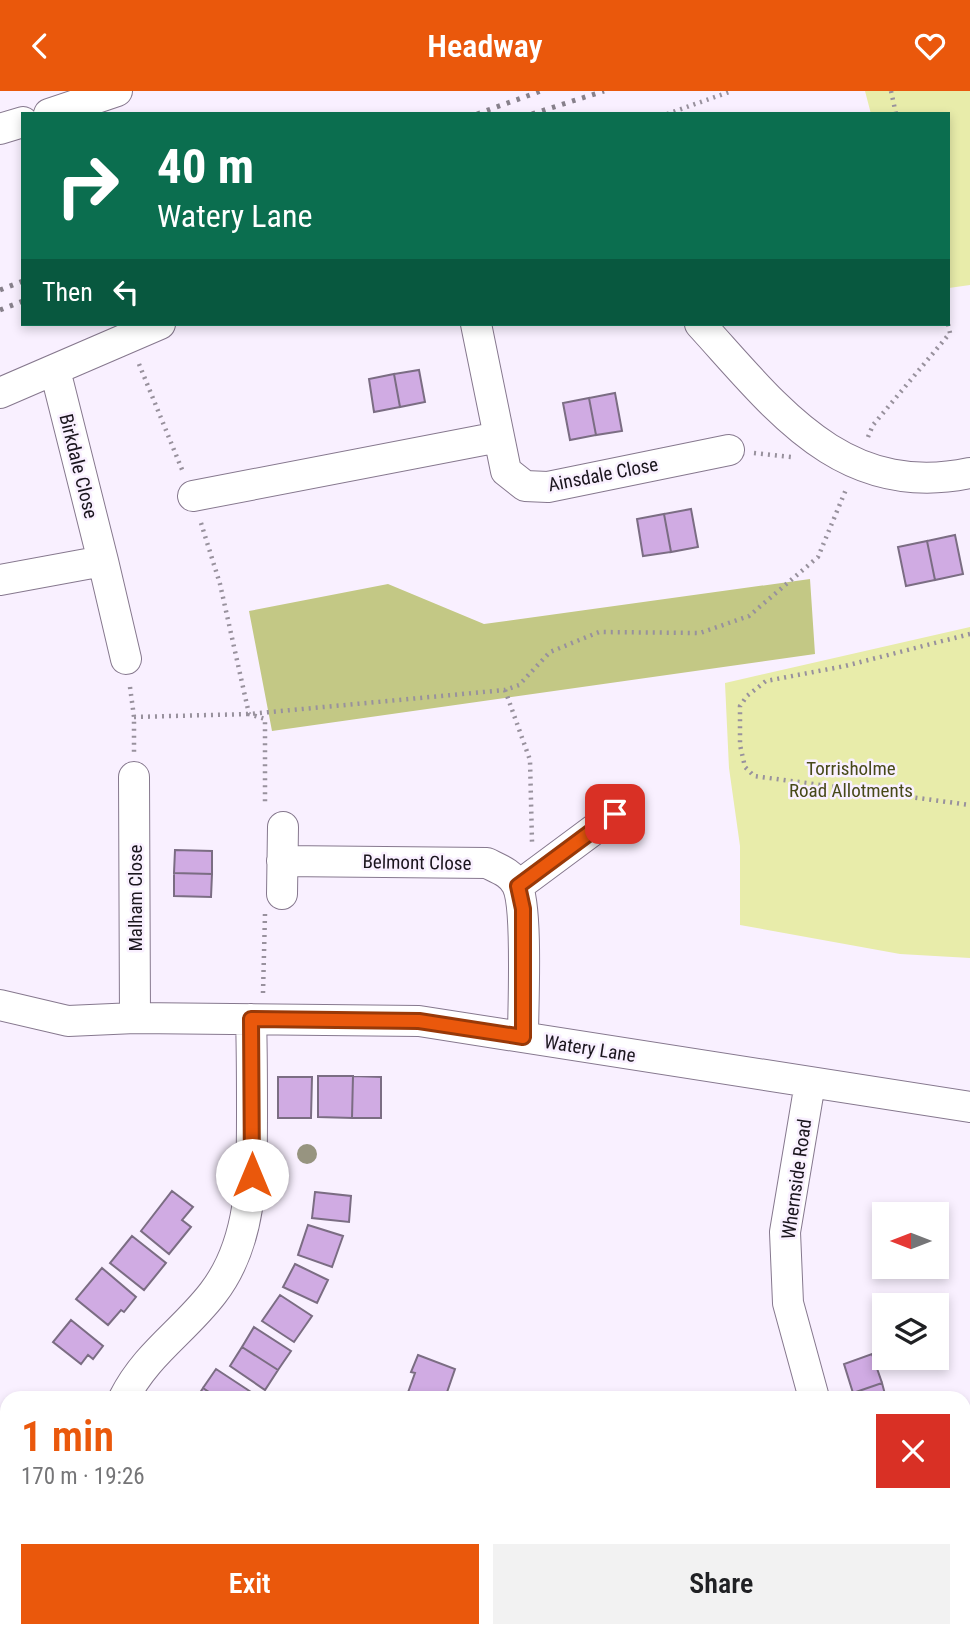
<!DOCTYPE html>
<meta charset="utf-8">
<style>
body{margin:0;font-family:"Roboto Condensed",sans-serif;background:#f2f2f2;color:#202124;height:100vh;display:flex;flex-direction:column;font-size:26px;white-space:nowrap}
*{box-sizing:border-box;margin:0}
p{font-size:23px;color:#757577}
.icon{flex:none;width:38px;height:38px;fill:none;stroke:currentColor;stroke-width:2;stroke-linecap:round;stroke-linejoin:round}
.map{position:relative;flex:1;overflow:hidden}
.drawer{position:absolute;left:0px;top:1300px;width:971px;height:247px;display:flex;flex-direction:column;background:#fff;border-radius:21px 21px 0 0;box-shadow:0 4px 10px #0003}
.drawer>*{flex:none}
.guide{position:absolute;left:21px;top:21px;width:929px;height:214px;border-radius:0px;box-shadow:0 4px 10px #0003;background:#0b6e4f;color:#fff;overflow:hidden}
.needle{width:46px;rotate:270deg}
.buttons{position:absolute;left:872px;top:1111px;display:grid;gap:14px}
.buttons a{display:grid;place-items:center;width:77px;height:77px;border-radius:0px;background:#fff;box-shadow:0 4px 10px #0003;font-size:35px}
.pin{position:absolute;display:grid;place-items:center;width:60px;height:60px;color:#fff;margin:-30px;border-radius:14px;box-shadow:0 4px 10px #0006}
.me{position:absolute;width:77px;margin:-38px;rotate:0deg;stroke-linejoin:round;filter:drop-shadow(0 0 5px #0008)}
.turn{display:flex;align-items:center;gap:24px;height:147px;padding:0 21px;font-size:32px}
.turn .icon{width:91px;height:91px;stroke-width:2.5}
.turn b{display:block;font-size:49px;line-height:60px}
.then{display:flex;align-items:center;height:66px;padding:0 21px;background:#0003;gap:14px;font-size:26px}
.round{display:grid;place-items:center;flex:none;width:74px;height:74px;border-radius:0px;background:#f2f2f2}
.headline{display:flex;align-items:center;justify-content:space-between;height:119px;padding:0 21px}
h1{font-size:42px;font-weight:600;line-height:52px;color:#ea580c}
.button{display:flex;gap:14px;margin-top:auto;padding:14px 21px}
.button a{flex:1;height:80px;border-radius:0px;background:#ea580c;color:#fff;font-size:28px;font-weight:600;line-height:80px;text-align:center}
.button a+a{background:#f2f2f2;color:#202124}
header{display:flex;justify-content:space-between;align-items:center;height:91px;padding:0 21px;background:#ea580c;color:#fff;font-size:32px;font-weight:600}
.map>svg:first-child{display:block}
</style>
<header><svg class="icon" aria-label="back" viewBox="0 0 24 24"><path d="M15 5l-7 7 7 7"/></svg>Headway<svg class="icon" aria-label="heart" viewBox="0 0 24 24"><path d="M12 20l-8-8c-3-5 5-10 8-4 3-6 11-1 8 4z"/></svg></header>
<div class="map">
<svg width="970" height="1546" viewBox="0 0 970 1546">
<rect width="100%" height="100%" fill="#f9f0ff"/>
<path fill="#e8ecaa" d="M865,0H970V194L949,197L948,23H871Z
M970,536V867L900,863L740,834V755L729,677L725,592Z"/>
<path fill="#c3c885" d="M810,488L815,563L272,640L249,520L388,493L484,533Z"/>
<path fill="#d0abe3" stroke="#7b6d83" stroke-width="2" d="M419,279L425,311L400,316L394,283Z
M394,283L400,316L374,321L369,288Z
M615,302L622,340L596,344L589,307Z
M589,307L596,344L570,349L563,312Z
M691,418L698,456L671,461L664,423Z
M664,423L671,461L643,465L637,428Z
M955,444L963,483L935,489L927,450Z
M927,450L935,489L906,495L898,456Z
M175,759L212,760V783L174,782Z
M174,782L212,783L211,806L174,805Z
M318,985H353L352,1027L318,1026Z
M353,985L381,986V1027H352Z
M278,986H312L311,1027H278Z
M172,1100L193,1116L182,1129L191,1136L169,1163L141,1140Z
M315,1101L351,1105L349,1131L312,1127Z
M308,1134L343,1145L332,1176L298,1164Z
M132,1145L166,1172L144,1199L110,1172Z
M295,1173L328,1189L317,1212L283,1196Z
M102,1177L136,1206L124,1221L121,1219L108,1234L76,1208Z
M280,1204L312,1225L294,1251L262,1230Z
M71,1229L103,1255L93,1268L88,1264L81,1273L53,1251Z
M254,1236L291,1260L278,1279L242,1256Z
M242,1256L278,1279L265,1299L230,1275Z
M872,1263L882,1292L853,1302L844,1273Z
M418,1264L455,1278L445,1307H406L415,1282L411,1281Z
M216,1278L251,1301L247,1307H218L203,1297Z
M882,1292L886,1307H855L853,1302Z
M203,1297L218,1307H197Z"/>
<g fill="none" stroke-linecap="round" stroke-linejoin="round">
<g stroke="#86788e" stroke-width="32">
<path id="minor" d="M49,23L117,0
M0,38L23,31
M476,233L506,380L525,395L548,396L729,359
M700,233C776,316 842,409 970,382
M55,279L103,470L126,568
M0,302L160,233
M193,405L499,346
M0,489L103,470
M134,686L135,927
M282,770L487,772C499,778 511,782 517,794C528,816 523,917 523,946
M518,795L615,723
M282,803L283,736
M0,914L68,930L135,927L419,930L970,1016
M810,992L785,1141L788,1212L814,1307
M124,1307C146,1263 184,1240 213,1202C253,1150 252,1081 252,1018C252,988 252,958 251,928
M893,1540L895,1546"/>
</g>
<path stroke="#98919d" stroke-width="4.5" stroke-dasharray="2 5" stroke-linecap="butt" d="M891,0L896,23
M667,23L732,0
M139,273L183,381
M868,346L873,334L950,242L948,233
M754,362L791,366
M201,432L220,493L249,623L265,628V713
M970,543L845,575L766,590L747,605L740,615V654L745,676L754,685L970,714
M130,596L134,626V661
M505,599L530,669L532,751
M134,626L249,623L505,599L519,594L550,561L599,541L700,542L749,525L818,466L847,396
M263,902L265,823"/>
<use href="#minor" stroke="#fff" stroke-width="30"/>
<path stroke="#87808b" stroke-width="5" stroke-dasharray="3.5 7" stroke-linecap="butt" d="M477,23L541,0
M532,23L604,0
M0,199L23,190
M0,219L23,210"/>
</g>
<circle fill="#979480" cx="307" cy="1063" r="10"/>
<g fill="none" stroke-linecap="round" stroke-linejoin="round">
<g stroke="#983908" stroke-width="18">
<path id="route" d="M252,1084L251,928L419,930L523,946V818L518,795L615,723"/>
</g>
<use href="#route" stroke="#ea580c" stroke-width="12"/>
</g>
<g text-anchor="middle" stroke-width="5" stroke-linejoin="round" paint-order="stroke">
<g font-size="19" fill="#1a151d" stroke="#f9f0ff">
<text transform="translate(79 375) rotate(76)" y="7">Birkdale Close</text>
<text transform="translate(603 383) rotate(-11)" y="7">Ainsdale Close</text>
<text transform="translate(417 771) rotate(1)" y="7">Belmont Close</text>
<text transform="translate(135 807) rotate(-90)" y="7">Malham Close</text>
<text transform="translate(590 957) rotate(9)" y="7">Watery Lane</text>
<text transform="translate(796 1088) rotate(-82)" y="7">Whernside Road</text>
</g>
<g font-size="19" fill="#474918" stroke="#f9f0ff">
<text x="851" y="684">Torrisholme<tspan x="851" dy="22">Road Allotments</tspan></text>
</g>
</g>
</svg>
<div class="buttons">
<a><svg class="needle" viewBox="-14 -14 28 28"><path d="M0-13l5 13h-10z" fill="#e53935"/><path d="M0 13l5-13h-10z" fill="#757577"/></svg></a>
<a><svg class="icon" aria-label="layers" viewBox="0 0 24 24"><path d="M12 4l9 5-9 5-9-5zM3 14l9 5 9-5"/></svg></a>
</div>
<div class="pin" style="left:615px;top:723px;background:#d93025"><svg class="icon" aria-label="arrive" viewBox="0 0 24 24"><path d="M6 21V4h12l-3 4 3 4H6"/></svg></div>
<svg class="me" style="left:252px;top:1084px" viewBox="-20 -20 40 40"><circle r="19" fill="#fff"/><path d="M0-13L10 11 0 6-10 11z" fill="#ea580c"/></svg>
<div class="guide">
<div class="turn"><svg class="icon" aria-label="right" viewBox="0 0 24 24"><path d="M7 20v-9h11M14 6l5 5-5 5"/></svg><div><b>40 m</b>Watery Lane</div></div>
<div class="then">Then<svg class="icon" aria-label="left" viewBox="0 0 24 24"><path d="M17 20v-9H6M10 6l-5 5 5 5"/></svg></div>
</div>
<section class="drawer">
<div class="headline"><div><h1>1 min</h1><p>170 m · 19:26</p></div><a class="round" style="background:#d93025;color:#fff"><svg class="icon" aria-label="close" viewBox="0 0 24 24"><path d="M6 6l12 12M18 6L6 18"/></svg></a></div>
<div class="button"><a>Exit</a><a>Share</a></div>
</section>
</div>
